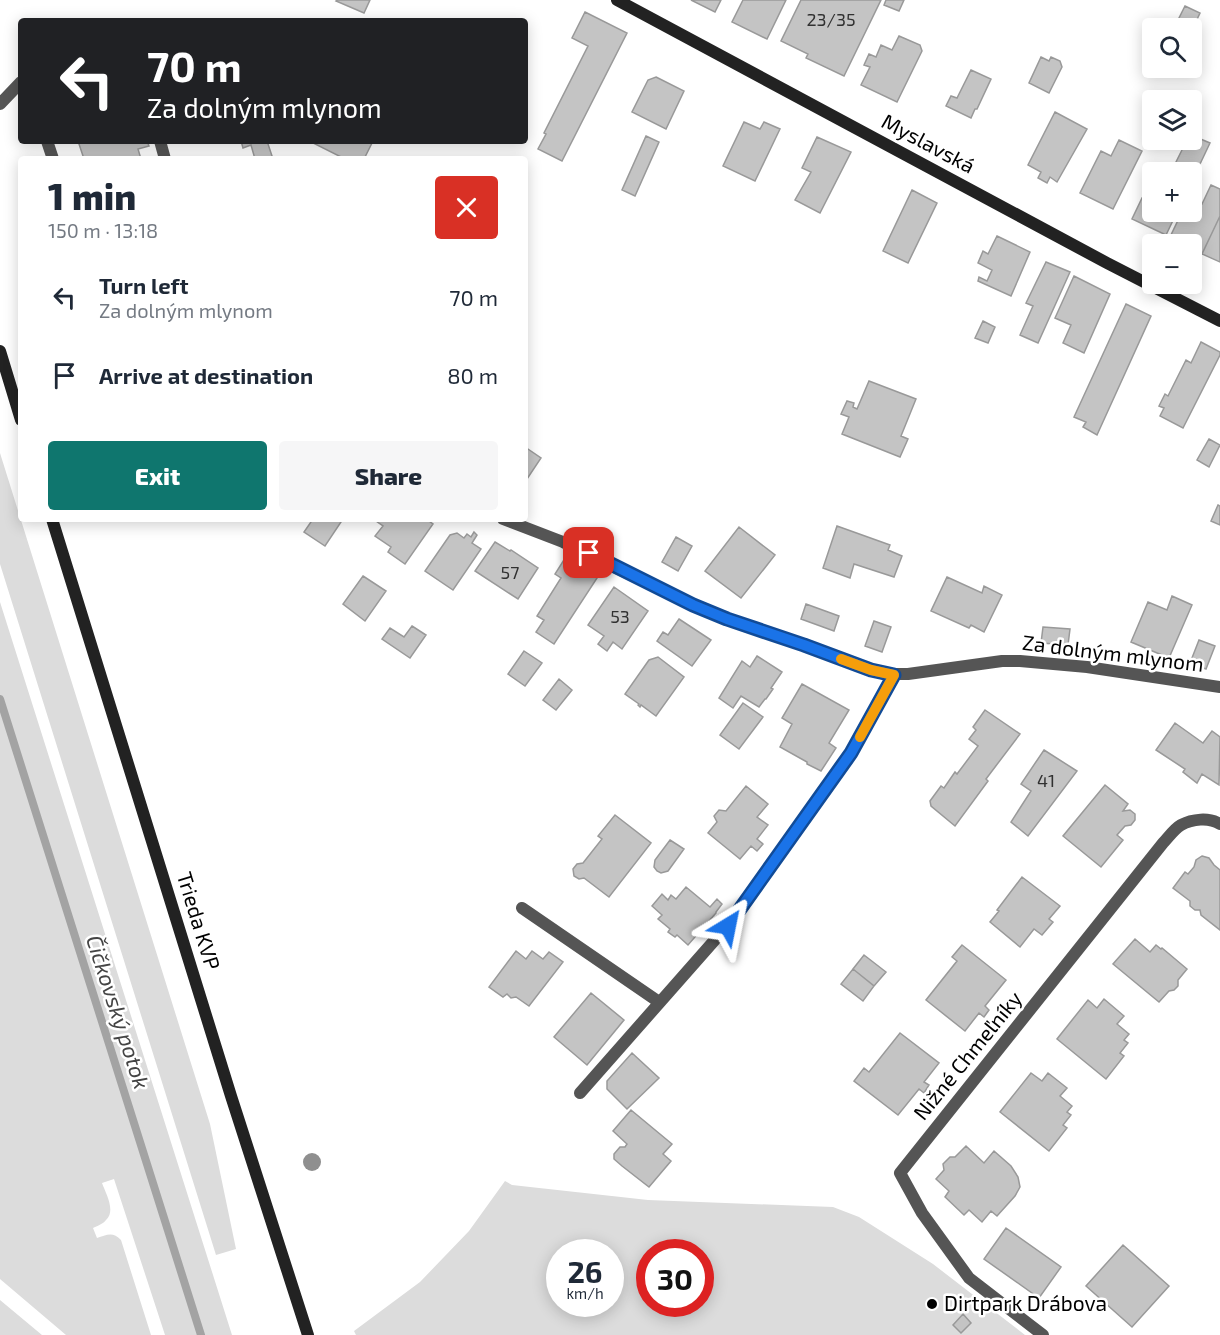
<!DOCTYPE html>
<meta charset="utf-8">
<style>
body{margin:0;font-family:"Exo 2",sans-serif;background:#f6f6f7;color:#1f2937;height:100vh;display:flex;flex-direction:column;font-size:22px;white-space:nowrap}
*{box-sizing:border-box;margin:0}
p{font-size:20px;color:#747a83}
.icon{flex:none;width:33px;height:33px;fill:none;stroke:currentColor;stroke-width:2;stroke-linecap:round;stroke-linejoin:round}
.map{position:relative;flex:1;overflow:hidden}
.panel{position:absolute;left:18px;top:156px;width:510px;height:366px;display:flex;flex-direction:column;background:#fff;border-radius:6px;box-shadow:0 3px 15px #0003}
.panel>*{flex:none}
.banner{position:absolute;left:18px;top:18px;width:510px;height:126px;border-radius:6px;box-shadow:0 3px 15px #0003;background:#202124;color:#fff;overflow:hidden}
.tools{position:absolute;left:1142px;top:18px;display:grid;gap:12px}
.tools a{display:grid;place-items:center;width:60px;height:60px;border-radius:6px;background:#fff;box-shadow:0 3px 15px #0003;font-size:30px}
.speed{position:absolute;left:546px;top:1239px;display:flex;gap:12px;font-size:30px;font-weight:700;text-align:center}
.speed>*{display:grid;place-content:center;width:78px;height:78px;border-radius:50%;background:#fff;box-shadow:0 3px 15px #0003;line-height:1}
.speed small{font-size:15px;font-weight:400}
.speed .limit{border:9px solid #d22;background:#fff;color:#111}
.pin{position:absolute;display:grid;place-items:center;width:51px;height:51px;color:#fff;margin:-26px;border-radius:12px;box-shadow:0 3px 9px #0006}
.me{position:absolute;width:66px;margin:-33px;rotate:35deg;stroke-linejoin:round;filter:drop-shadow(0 0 4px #0008)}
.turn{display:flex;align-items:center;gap:21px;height:126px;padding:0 30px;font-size:27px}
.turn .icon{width:78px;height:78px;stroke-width:2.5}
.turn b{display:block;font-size:42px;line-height:51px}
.round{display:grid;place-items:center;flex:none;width:63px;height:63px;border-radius:6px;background:#f6f6f7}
.head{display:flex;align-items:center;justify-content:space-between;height:102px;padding:0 30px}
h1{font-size:36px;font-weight:800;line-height:45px}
.primary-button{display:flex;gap:12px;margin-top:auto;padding:12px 30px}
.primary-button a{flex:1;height:69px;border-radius:6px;background:#0f766e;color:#fff;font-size:24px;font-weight:800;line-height:69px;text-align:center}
.primary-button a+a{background:#f6f6f7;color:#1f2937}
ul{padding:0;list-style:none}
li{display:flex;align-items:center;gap:18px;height:78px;padding:0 30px}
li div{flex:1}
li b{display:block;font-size:22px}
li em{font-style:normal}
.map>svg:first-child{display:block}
</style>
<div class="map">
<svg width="1220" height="1335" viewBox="0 0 1220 1335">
<rect width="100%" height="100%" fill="#fff"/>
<path fill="#dcdcdc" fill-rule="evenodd" d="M0,453L210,1124L236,1249L216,1255L0,564Z
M0,602L232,1335H165L114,1179L102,1183C106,1194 116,1211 106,1220C103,1224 97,1226 93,1228L97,1238C106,1235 113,1231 121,1240L151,1335H66L0,1279Z
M505,1181L512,1185L648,1200L833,1207L859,1217L933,1264L1025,1335H356L354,1331L420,1282L469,1231ZM560,1252H610V1304H560ZM650,1252H700V1304H650Z
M0,1300L42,1335H0Z"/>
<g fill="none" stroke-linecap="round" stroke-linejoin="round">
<path stroke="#a3a3a3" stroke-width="8" d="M0,699L201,1335"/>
</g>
<path fill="#c4c4c4" stroke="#999" stroke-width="1.5" d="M337,0H370L364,13L336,1Z
M691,0H721L715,12Z
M743,0H786L767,39L732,22Z
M801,0H881L844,76L806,58L808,54L781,41Z
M886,0H904L899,11L884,5Z
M1185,6L1200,13L1191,32V28H1174Z
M585,12L627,33L562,161L538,149L546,134L544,133L588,46L572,38Z
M899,36L920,45L922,51L897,102L861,85L870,67L864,65L869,54L876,57L881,45L892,50Z
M1041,57L1049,61L1051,57L1060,61L1062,67L1049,93L1029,83Z
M971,70L991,79L977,109H975L971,118L946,106L951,96L957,98Z
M656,77L684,91L666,129L632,112L648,80Z
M1055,112L1087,129L1057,182L1050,177L1047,183L1038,178L1041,172L1028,165Z
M744,122L760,129L764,122L780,129L755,181L723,166Z
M1191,135L1210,143L1191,183V172H1171L1187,140H1191Z
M646,136L659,142L635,196L622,190Z
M817,137L851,152L820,213L795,200L811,172L802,168Z
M1119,140L1142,151L1113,209L1080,193L1101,151L1111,156Z
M78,141H147L149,146L138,149L141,159H84Z
M241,141H267L273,159H255L251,145L243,148Z
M314,141H373L364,159H345L313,143Z
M1211,185L1220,189V216L1202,254L1191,248V244H1184L1170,237L1182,212H1191V199L1202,204Z
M912,190L937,203L908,263L883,251Z
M1142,198L1152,203V212H1177L1166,235L1132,219Z
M1220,216V262L1202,254Z
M997,236L1030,252L1011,296L978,281L979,277L987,281L992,270L978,263L983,251L988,254Z
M1046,262L1070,272L1038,343L1020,335L1033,306L1026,303Z
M1074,276L1110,294L1084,353L1063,343L1071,325L1055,318Z
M1126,304L1151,316L1097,435L1083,427L1086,422L1074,417Z
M983,321L995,327L988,343L975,338Z
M1201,342L1220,352V355L1183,428L1160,416L1164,408L1159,406L1165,394L1168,396L1186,360L1191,363Z
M869,381L916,399L901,436L908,439L900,457L842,434L849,417L841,414L847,401L854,403L853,407L857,409Z
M1209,439L1220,445L1209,467L1197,460Z
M525,447L541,458L525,482Z
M1218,505L1220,506V525L1211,521Z
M313,519H343L325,546L304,532Z
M377,519H426L433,524L405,564L388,552L391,547L375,536L383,526L376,521Z
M837,526L890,545L888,550L902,556L894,577L854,564L850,578L823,568Z
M739,527L775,555L741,598L705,571Z
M474,532L477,535L472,543L481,549L453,590L425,571L450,535L457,533L464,538L467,534L471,537Z
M676,537L692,546L678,571L662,562Z
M495,542L510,551L511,550L538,568L518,599L475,571Z
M567,555L599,575L554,644L536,632L544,620L537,616L561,578L555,574Z
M363,576L386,591L365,621L343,604Z
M947,577L982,593L984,586L1002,595L984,632L971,625L969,628L931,611Z
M614,587L648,611L622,649L613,642L607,651L598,644L604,636L588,625Z
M1172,596L1192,605L1169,658L1131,642L1148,602L1167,610Z
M806,604L839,616L834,631L801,619Z
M679,619L711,640L692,666L657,641L663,632L668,635Z
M874,621L891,627L882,652L865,646Z
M412,626L426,635L410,658L382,639L390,628L404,637Z
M1043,627L1070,629L1068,645L1041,643Z
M1199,640L1215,646L1206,669L1190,663Z
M524,651L542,663L525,686L508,674Z
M757,656L782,672L771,688L773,689L766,699H765L759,707L741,696L733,708L719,698L742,661L750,667Z
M658,657L684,677L656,716L641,705L640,707L638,705L639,704L625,694L649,660Z
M559,679L572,690L556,710L543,700Z
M802,684L849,710L829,743L836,748L821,771L807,764V762L780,747L792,724L782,718Z
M743,703L763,717L739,749L720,735Z
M985,710L1020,734L986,779L988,781L955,826L931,806L930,801L941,786L944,788L955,772L957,774L978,746L969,739L976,730L973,727Z
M1175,723L1203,743L1212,731L1220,737L1219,785L1202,774L1197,783L1183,772L1185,769L1156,750Z
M1044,750L1077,771L1028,836L1011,822L1031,791L1021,784Z
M1105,785L1128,804L1123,811L1130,810L1135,814V820L1131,825L1125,826L1117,835L1123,840L1101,867L1063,836Z
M746,786L768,804L757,817L768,825L757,839L763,844L757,851L751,846L740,859L708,833L717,822L714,816L719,810L726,811Z
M615,815L651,843L609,897L584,878L579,879L574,876L573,869L577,864L583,863L602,839L598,836Z
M670,840L684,849L668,871L661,873L657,871L654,867L655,860Z
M1202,856L1209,858L1214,865L1220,870V930L1201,915L1200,910H1195L1190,906V901L1173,888L1185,872L1188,874L1194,867L1196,860Z
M1022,877L1060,906L1049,919L1053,922L1042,935L1034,929L1020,947L990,922L999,911L997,910Z
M686,887L710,907L717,899L722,904L716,912V913L688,945L677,935L675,937L668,932L670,929L658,919L662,915L652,906L662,894L668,900L671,895L676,899Z
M1135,939L1150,952L1156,945L1161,949L1162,948L1187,969L1178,980V986L1174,990L1169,991L1159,1002L1113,964Z
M962,945L1006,980L985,1006L989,1010L984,1017L979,1013L965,1031L926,1000L957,961L952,957Z
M516,951L526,959L532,951L543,959L549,952L563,962L529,1006L516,997L511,998L507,994L503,997L489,987Z
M864,955L886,972L874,986L853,969Z
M853,969L874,986L863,1001L841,984Z
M591,993L624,1020L587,1065L554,1037Z
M1104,999L1124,1016L1117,1024L1129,1034L1124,1040L1128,1043L1120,1053L1124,1056L1106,1079L1057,1039L1088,1000L1097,1008Z
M900,1033L939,1063L924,1082L929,1085L924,1093L919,1089L898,1115L854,1081L864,1068L869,1072Z
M632,1053L659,1078L627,1109L607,1089V1081Z
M1031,1073L1042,1081L1048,1073L1067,1088L1060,1096L1072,1106L1067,1112L1071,1115L1063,1125L1067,1128L1049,1151L1000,1112Z
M631,1110L672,1144L663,1154L671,1161L649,1187L622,1166L614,1159V1154L620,1147H625L627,1144L613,1131Z
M966,1146L984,1163L994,1151L1011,1166L1018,1177L1020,1187L1015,1196L997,1216L991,1211L982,1222L969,1210L964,1215L945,1197L949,1191L936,1179L944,1170L943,1164L950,1157H955Z
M1006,1228L1061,1267L1039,1298L984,1259Z
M1123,1245L1169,1286L1132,1327L1086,1286Z
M963,1314L971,1323L961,1333L953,1325Z"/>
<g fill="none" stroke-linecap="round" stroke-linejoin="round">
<path stroke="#555" stroke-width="12" d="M0,104L21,82
M47,141L53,159
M160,141L165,159"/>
<path stroke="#555" stroke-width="12" d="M503,519L563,542L693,605L727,619L826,653L871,670L885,674H908L1002,661H1020L1087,667L1220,687
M522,908L659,1002
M580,1093L728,925L851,753L894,675
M1043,1335L969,1278L922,1213L900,1173L1163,843C1168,838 1174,829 1181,825C1192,819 1209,817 1220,824"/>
<path stroke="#222" stroke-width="12" d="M617,0L1107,263L1220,321
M0,351L21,420
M52,519L231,1096L308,1335"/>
</g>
<circle fill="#8f8f8f" cx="312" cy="1162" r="9"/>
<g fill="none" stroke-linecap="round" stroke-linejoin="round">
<g stroke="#114b97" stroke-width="15">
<path id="route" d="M589,553L693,605L727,619L804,645L871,670L894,675L851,753L728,926"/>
</g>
<use href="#route" stroke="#1a73e8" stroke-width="10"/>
<path stroke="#f59e0b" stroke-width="10" d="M841,659L871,670L894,675L860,737"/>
</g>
<circle fill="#000" stroke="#fff" stroke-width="2" cx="932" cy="1304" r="6"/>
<g text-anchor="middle" stroke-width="5" stroke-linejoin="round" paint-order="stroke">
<g font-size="18" fill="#313131">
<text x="831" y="26">23/35</text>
<text x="510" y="579">57</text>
<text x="620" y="623">53</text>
<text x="1046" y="787">41</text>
</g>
<g font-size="21" fill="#000" stroke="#fff">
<text transform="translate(928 144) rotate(28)" y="7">Myslavská</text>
<text transform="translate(1113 654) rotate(7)" y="7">Za dolným mlynom</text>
<text transform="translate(198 921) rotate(73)" y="7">Trieda KVP</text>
<text transform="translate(968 1056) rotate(-51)" y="7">Nižné Chmeľníky</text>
</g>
<g font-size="21" fill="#000" stroke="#fff" text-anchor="start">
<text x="944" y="1311">Dirtpark Drábova</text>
</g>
<g font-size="22" font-style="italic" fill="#444" stroke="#fff">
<text transform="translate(118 1012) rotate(72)" y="8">Čičkovský potok</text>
</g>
</g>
</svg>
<div class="tools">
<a><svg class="icon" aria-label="search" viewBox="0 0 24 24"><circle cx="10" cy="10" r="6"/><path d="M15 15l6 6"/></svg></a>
<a><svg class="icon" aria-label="layers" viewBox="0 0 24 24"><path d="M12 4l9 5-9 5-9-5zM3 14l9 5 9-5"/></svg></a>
<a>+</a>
<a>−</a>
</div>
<div class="speed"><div>26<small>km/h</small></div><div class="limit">30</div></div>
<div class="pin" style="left:589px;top:553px;background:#d93025"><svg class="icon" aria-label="arrive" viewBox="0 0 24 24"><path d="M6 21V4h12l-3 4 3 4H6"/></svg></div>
<svg class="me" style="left:728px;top:926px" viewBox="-20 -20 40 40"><path d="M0-17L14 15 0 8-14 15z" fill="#1a73e8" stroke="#fff" stroke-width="4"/></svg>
<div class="banner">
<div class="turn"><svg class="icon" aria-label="left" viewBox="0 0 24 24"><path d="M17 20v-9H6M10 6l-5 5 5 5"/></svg><div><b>70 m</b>Za dolným mlynom</div></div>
</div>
<section class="panel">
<div class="head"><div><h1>1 min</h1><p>150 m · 13:18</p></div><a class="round" style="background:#d93025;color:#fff"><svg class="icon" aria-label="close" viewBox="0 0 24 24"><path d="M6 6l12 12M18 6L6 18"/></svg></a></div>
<ul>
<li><svg class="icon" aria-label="left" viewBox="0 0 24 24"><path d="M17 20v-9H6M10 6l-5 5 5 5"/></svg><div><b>Turn left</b><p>Za dolným mlynom</p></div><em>70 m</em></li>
<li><svg class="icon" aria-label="arrive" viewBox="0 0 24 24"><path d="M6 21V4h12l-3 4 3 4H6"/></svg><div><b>Arrive at destination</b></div><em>80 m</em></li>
</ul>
<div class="primary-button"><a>Exit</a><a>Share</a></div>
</section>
</div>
